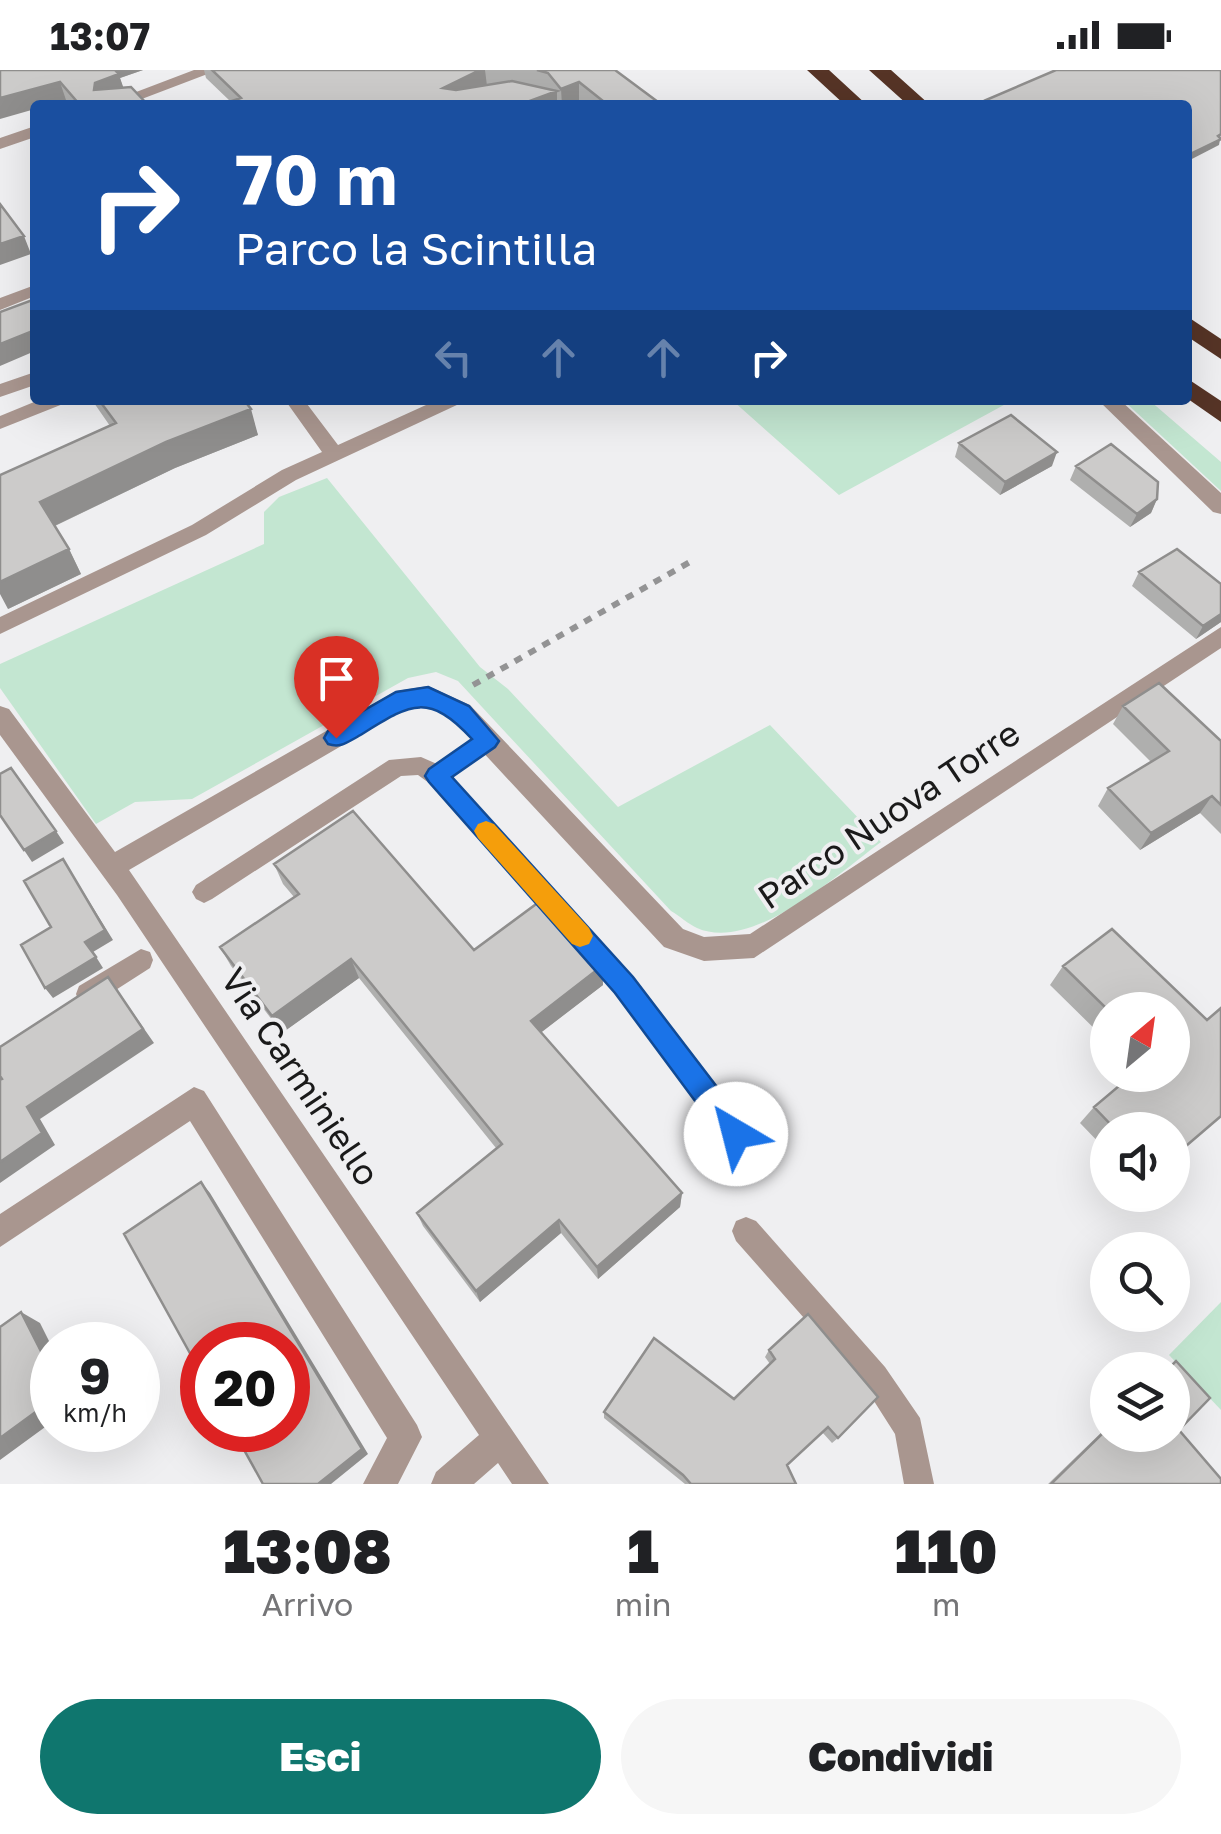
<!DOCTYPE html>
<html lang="it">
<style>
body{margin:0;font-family:"Golos Text",sans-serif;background:#f6f6f6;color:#202124;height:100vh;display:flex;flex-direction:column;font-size:38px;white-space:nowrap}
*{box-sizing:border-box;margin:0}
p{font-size:32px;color:#757577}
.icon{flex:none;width:55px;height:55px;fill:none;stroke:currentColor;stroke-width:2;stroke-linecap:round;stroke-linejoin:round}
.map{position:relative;height:1414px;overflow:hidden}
.details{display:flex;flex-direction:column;background:#fff;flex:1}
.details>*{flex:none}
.top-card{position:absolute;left:30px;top:30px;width:1162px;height:305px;border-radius:10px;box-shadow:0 10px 40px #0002;background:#1a4fa0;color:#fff;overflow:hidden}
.needle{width:65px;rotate:29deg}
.buttons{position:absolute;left:1090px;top:922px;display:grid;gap:20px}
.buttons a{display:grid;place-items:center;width:100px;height:100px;border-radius:50%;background:#fff;box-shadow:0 10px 40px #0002;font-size:50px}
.speed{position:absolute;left:30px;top:1252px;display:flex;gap:20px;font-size:50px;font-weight:700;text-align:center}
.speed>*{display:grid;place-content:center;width:130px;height:130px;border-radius:50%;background:#fff;box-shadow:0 10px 40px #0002;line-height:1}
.speed small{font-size:25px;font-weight:400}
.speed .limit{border:15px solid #d22;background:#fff;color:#111}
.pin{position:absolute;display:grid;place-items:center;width:85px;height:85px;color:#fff;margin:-102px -42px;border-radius:50% 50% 50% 0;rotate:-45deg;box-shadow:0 0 10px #0007}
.pin .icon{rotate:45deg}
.me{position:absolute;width:110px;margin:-55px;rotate:323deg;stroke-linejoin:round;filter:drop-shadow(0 0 8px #0008)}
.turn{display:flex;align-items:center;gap:35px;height:210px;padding:0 40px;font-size:45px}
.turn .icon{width:130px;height:130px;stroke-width:2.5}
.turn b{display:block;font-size:70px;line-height:85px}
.lanes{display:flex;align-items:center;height:95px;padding:0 40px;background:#0003;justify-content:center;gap:50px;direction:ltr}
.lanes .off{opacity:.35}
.eta{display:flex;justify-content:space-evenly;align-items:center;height:170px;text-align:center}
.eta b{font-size:60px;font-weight:800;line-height:70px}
.button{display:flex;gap:20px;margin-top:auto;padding:20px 40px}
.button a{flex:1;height:115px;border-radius:60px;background:#0f766e;color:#fff;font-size:40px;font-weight:800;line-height:115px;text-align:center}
.button a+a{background:#f6f6f6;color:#202124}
.status{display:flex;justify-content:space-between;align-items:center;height:70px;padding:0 50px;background:#fff;direction:ltr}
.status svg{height:28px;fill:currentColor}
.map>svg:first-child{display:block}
</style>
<div class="status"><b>13:07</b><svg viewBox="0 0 49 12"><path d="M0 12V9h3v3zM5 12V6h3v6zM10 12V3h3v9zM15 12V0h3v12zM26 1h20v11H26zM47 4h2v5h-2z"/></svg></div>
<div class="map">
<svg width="1221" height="1414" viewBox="0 0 1221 1414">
<rect width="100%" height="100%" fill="#efeff1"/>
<path fill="#c3e6d1" d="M732,330H1013L839,425Z
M1123,330H1149L1221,392V421Z
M327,408L480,597L508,619L618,737L770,655L881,772C839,803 753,883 697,858C688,854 680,846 671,841L458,611L436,602L408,608L192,729L135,732L96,754L0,618V594L264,474V442L279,427Z
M1221,1232V1340L1169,1285Z"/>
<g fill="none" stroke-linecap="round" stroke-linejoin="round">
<path stroke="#939394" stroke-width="6" stroke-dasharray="8 8" stroke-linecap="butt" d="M473,615L690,492"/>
<path fill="#a9968f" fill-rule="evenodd" d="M35,215V226L0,240V228Z
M35,302V315L0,327V314Z
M39,330H66L63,334L0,359V346Z
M285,330H304L338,375L437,330H462L459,334L296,410L206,465L0,564V547L192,455L282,400L322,382Z
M487,662L495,665L498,671L495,677L452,707L633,907L745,1055L749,1064L745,1073L736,1077L727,1073L615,923L429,713L418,705L401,706L212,829L204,833L196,829L192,822L196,815L389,690L421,687L437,694Z
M141,879L150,882L153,890L150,898L97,932L88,936L79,932L76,924L79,916Z
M746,1147L756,1151L885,1297L920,1348L934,1414H904L895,1364L865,1317L736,1171L732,1161L736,1151Z"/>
<path fill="#a9968f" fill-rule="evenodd" d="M194,0H218L126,35H102Z
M35,56V67L0,79V68Z
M1098,330H1120L1221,423V444L1213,442Z
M1221,557V578L754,888L704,891L664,877L452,649L426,636L408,637L129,800L549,1414H512L498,1393L474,1414H431L436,1402L479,1365L117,825L0,665V636L9,639L115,782L396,621L428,616L470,635L683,859L704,867L750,864Z
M194,1017L204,1021L417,1355L422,1367L398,1414H363L387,1368L190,1051L0,1177V1144Z"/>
<path fill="#563426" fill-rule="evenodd" d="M807,0H829L867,35H845Z
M869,0H891L930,35H908Z
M1188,247L1221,269V289L1188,267Z
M1188,309L1221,331V352L1188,329Z"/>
</g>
<path fill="#afafae" d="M0,0H143L120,8L123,18L148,35H71L66,30L48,35H35Z
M204,0H615L658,32L657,35H585L579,30L567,35H560L557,31V35H220L230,31L206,8Z
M92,330H244L258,365L175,398L55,456L69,479L81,504L8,539L110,356Z
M959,373L1052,396L1000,425L955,387Z
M1076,396L1157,429L1151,443L1130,457L1070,410Z
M1139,502L1221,552L1196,569L1132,516Z
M1123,636L1221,671V764L1200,743L1140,780L1098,736L1108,718L1151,692L1113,654Z
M274,794L474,880L602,896L603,915L541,962L682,1123L680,1137L598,1209L561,1163L480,1232L423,1156L417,1143L496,1078L359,908L282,963L231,896L220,877L294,827L283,814Z
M1063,896L1207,950L1172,1060H1108V1082L1080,1053L1094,1037L1172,1005L1108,940V972L1050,915Z
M769,1280L838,1368L832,1373L822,1362L788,1395L796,1414H685L604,1348V1342L734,1329L770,1294L765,1287Z
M1176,1291L1179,1360L1221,1414H1048L1108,1356V1365L1172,1300H1164Z"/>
<path fill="#8f8e8d" d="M110,0H143L120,8L125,22L94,20L95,13Z
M480,0H485L487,16L447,35L443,18Z
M60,12L66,30L48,35H35V39L0,49V28Z
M579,12V30L567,35H562L561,19Z
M557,21V35H519Z
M1221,64L1219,75L1188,91V85Z
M24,166L31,184L0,195V174Z
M30,262L35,274V281L0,296V274Z
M251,339L258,365L175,398L52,457L40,432L166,372Z
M1057,382L1052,396L1000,425L1005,412Z
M1157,429L1151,443L1130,457L1137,444Z
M69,479L81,504L8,539L0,524V512Z
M1221,544V552L1196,569L1203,556Z
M1212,726L1200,743L1140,780L1151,763Z
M56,761L64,773L32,792L24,780Z
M63,789L113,870L93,882L103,898L53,928L45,918L85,872Z
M351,889L359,908L282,963L272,946Z
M602,896L603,915L534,968L531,951Z
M108,907L154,973L40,1049L55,1075L0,1113V1092L27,1037Z
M201,1112L210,1123L368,1384L331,1414H318Z
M682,1123L680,1137L598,1209L597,1197Z
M559,1150L561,1163L480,1232L476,1221Z
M21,1242L40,1253L52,1277V1303Z
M52,1330V1352L0,1390V1368Z"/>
<path fill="#cccbca" stroke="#8f8e8d" stroke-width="2.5" d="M0,0H115L119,4L95,13L94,20L131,17L148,35H80L60,12L0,28Z
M212,0H480L443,18L456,20L512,11L557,21L519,35H220L241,28Z
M537,0H615L658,32L651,35H608L579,12L561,19L548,3Z
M1056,0H1221V64L1218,66L1221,69L1188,85V35H994L986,30Z
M0,134L24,166L0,174Z
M35,229V266L33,267L30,262L0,274V242Z
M99,330H244L251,339L166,372L40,432L69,479L0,512V405L116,353Z
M1011,345L1057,382L1005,412L959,373Z
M1111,374L1158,412L1157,429L1137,444L1076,396Z
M1177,479L1221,514V544L1203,556L1139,502Z
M1159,613L1221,671V735L1212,726L1151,763L1108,718L1169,681L1123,636Z
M11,698L56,761L24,780L0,745V704Z
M353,741L474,880L543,829L602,896L531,951L682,1123L597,1197L559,1150L476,1221L417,1143L502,1074L351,889L272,946L220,877L299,824L274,794Z
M63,789L105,860L85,872L96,887L45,918L21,875L51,857L24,811Z
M1112,859L1207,950L1221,938V1046L1172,1088V1060H1116L1094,1037L1132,1005H1172V940H1108L1063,896Z
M108,907L143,959L27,1037L42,1063L0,1092V1010L2,1009L0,1006V977Z
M201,1112L362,1379L318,1414H263L233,1360H288V1275H202V1305L124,1164Z
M21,1242L52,1303V1330L0,1368V1257Z
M808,1244L878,1327L838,1368L828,1357L787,1395L796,1414H691L683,1405L604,1342L654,1268L734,1329L775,1289L769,1280Z
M1176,1291L1210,1328L1179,1360L1221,1409V1414H1051L1108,1358V1365H1172V1300H1167Z"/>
<path fill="#1a73e8" stroke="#114b97" stroke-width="2.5" d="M428,617L469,636L499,671L495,677L452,707L633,907L746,1055L750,1064L746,1074L736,1078L727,1074L615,923L429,712L425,706L429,699L472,669C426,619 408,636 357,667C346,673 340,678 328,674L324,668L328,661L396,622Z"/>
<path fill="#f59e0b" d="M486,751L494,754L589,858L593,866L589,874L580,877L572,874L478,768L474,761L478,754Z"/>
<g text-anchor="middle" stroke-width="8" stroke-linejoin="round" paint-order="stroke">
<g font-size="35" fill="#1a1a1a" stroke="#efeff1">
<text transform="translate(889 745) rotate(-34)" y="12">Parco Nuova Torre</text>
<text transform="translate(300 1007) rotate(56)" y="12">Via Carminiello</text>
</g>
</g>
</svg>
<div class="buttons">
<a><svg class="needle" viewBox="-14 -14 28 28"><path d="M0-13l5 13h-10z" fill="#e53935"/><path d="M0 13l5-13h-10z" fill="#757577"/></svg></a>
<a><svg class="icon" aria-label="sound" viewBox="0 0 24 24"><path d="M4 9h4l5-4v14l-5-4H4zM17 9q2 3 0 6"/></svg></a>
<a><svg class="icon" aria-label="search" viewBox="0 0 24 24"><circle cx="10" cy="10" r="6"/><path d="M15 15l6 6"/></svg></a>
<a><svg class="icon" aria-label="layers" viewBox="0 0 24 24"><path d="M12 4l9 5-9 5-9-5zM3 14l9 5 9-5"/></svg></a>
</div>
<div class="speed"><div>9<small>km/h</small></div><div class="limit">20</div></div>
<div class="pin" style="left:336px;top:668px;background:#d93025"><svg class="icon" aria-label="arrive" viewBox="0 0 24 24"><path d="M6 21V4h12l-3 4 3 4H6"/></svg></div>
<svg class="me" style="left:736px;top:1064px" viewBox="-20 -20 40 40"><circle r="19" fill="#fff"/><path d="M0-13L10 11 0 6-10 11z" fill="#1a73e8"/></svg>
<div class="top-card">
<div class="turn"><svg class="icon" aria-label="right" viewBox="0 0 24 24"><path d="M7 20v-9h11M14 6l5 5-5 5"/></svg><div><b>70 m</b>Parco la Scintilla</div></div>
<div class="lanes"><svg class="icon off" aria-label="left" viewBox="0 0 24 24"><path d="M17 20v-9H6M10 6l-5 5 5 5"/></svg><svg class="icon off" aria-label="ahead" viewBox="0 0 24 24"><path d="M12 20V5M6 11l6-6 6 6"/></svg><svg class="icon off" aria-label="ahead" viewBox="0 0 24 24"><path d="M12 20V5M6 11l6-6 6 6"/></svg><svg class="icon" aria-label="right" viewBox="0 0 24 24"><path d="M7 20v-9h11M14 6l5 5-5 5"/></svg></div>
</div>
</div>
<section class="details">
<div class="eta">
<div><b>13:08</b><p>Arrivo</p></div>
<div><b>1</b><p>min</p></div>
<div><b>110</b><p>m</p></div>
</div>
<div class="button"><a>Esci</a><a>Condividi</a></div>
</section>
